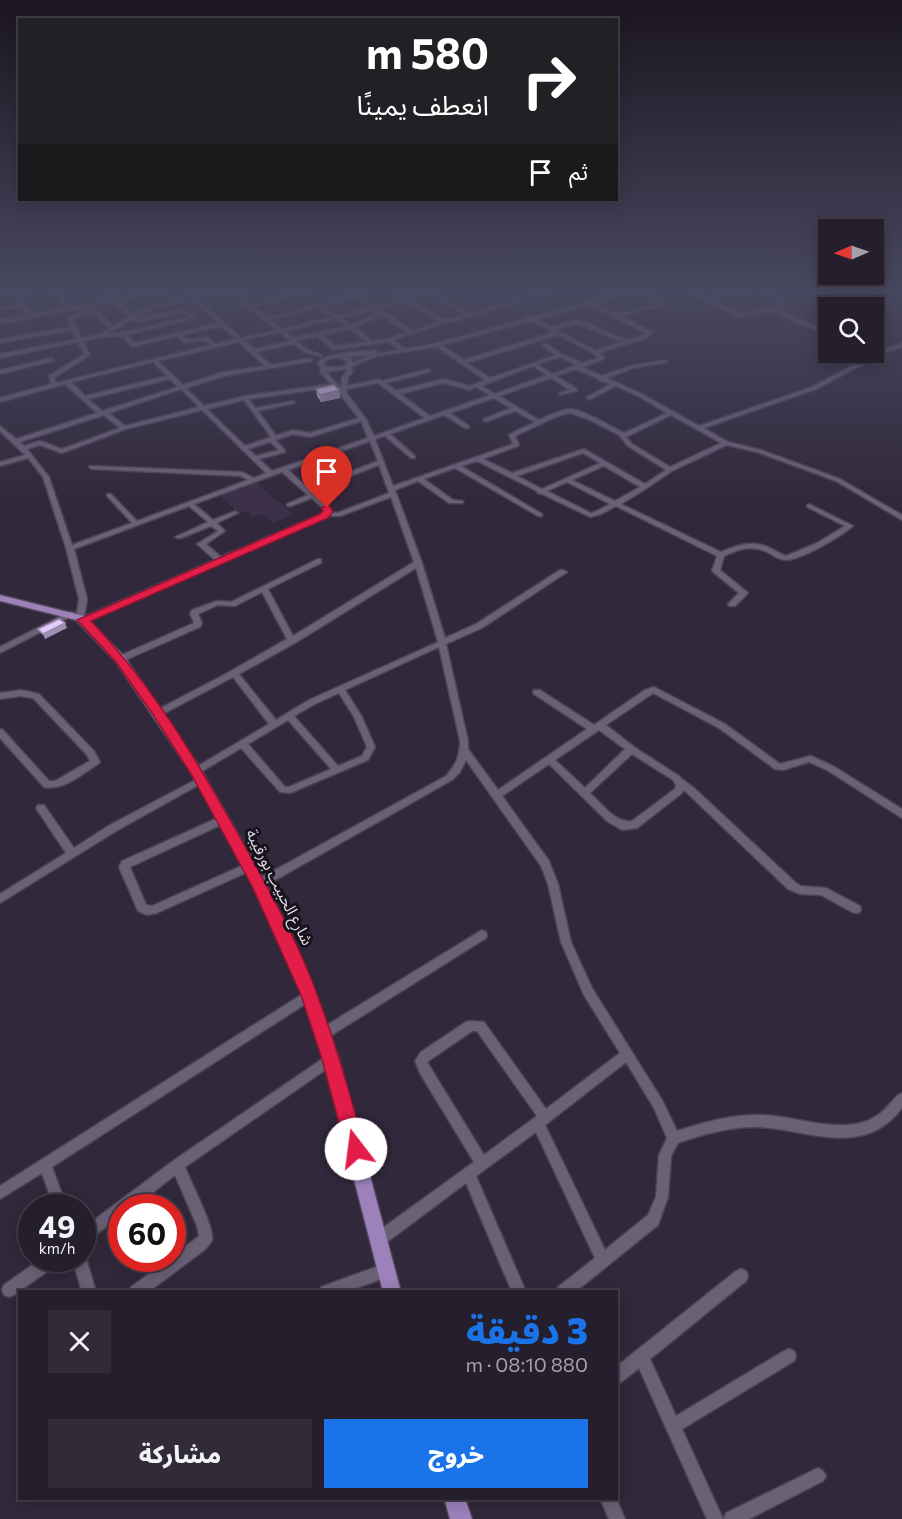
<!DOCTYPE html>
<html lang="ar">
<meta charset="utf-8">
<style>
body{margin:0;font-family:Commissioner,"Noto Sans Arabic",sans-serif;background:#312b38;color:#f1f3f6;direction:rtl;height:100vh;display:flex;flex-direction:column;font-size:22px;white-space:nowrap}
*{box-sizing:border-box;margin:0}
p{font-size:20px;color:#a3a2a9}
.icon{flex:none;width:33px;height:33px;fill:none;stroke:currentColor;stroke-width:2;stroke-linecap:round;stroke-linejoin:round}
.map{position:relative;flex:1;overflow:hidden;direction:ltr}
.side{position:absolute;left:18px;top:1290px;width:600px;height:210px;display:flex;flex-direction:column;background:#251e2c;border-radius:0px;box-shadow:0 3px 15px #0003,0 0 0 2px #423c48;direction:rtl}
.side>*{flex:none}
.top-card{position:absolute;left:18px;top:18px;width:600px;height:183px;border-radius:0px;box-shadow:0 3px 15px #0003,0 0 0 2px #423c48;direction:rtl;background:#202124;color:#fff;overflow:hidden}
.needle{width:39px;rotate:268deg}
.buttons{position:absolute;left:818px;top:219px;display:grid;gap:12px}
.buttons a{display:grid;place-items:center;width:66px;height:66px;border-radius:0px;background:#251e2c;box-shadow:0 3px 15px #0003,0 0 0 2px #423c48;font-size:30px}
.speed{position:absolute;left:18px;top:1194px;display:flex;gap:12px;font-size:30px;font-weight:700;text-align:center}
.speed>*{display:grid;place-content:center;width:78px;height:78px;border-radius:50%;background:#251e2c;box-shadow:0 3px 15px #0003,0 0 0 2px #423c48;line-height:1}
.speed small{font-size:15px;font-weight:400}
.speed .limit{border:9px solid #d22;background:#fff;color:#111}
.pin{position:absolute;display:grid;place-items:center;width:51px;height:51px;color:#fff;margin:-62px -26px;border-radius:50% 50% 50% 0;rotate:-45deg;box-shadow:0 0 6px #0007}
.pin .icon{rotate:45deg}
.me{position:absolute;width:66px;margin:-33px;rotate:345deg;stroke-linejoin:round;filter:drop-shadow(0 0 4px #0008)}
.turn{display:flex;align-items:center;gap:21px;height:126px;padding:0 30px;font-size:27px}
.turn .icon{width:78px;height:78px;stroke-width:2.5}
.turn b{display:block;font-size:42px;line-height:51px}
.then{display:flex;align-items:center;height:57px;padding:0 30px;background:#0003;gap:12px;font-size:22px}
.round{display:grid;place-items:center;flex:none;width:63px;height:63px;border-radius:0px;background:#312b38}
.overview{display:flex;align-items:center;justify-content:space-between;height:102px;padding:0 30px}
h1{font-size:36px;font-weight:800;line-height:45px;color:#1a73e8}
.action{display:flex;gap:12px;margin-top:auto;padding:12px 30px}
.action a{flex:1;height:69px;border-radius:0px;background:#1a73e8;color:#fff;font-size:24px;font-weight:800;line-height:69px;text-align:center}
.action a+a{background:#312b38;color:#f1f3f6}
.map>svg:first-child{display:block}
</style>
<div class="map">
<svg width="902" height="1519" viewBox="0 0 902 1519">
<rect width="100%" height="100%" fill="#31283b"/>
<path fill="#3d3049" d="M254,481L293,514L274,523L261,514L253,517L247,511L239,514L218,493Z"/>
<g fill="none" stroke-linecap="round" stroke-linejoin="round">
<g stroke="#4c4455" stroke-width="3">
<path id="minor" d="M5,289H9L14,292L38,289V290L16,295L32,314L67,308L52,289H56L71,307L112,300L103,289H107L116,299L171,289H179L119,301L131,315L155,304L189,297L182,289H186L194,296L226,289H233L251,305L314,289H320L254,307L268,318L349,296L339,289H344L353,294L368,289H373L359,295L376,306L403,299L388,289H393L408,298L428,293L427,291L429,290L471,314L551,289H557L472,317L444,323L393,340L405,349L438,343L528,318L527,316L533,317L634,289H642L641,290L668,304L621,316L651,331L652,332L648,337L599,353L604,357V359L585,366V367H581L602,376L630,366L667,360V362L633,368L607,378L642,394L699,426L812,387L883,350L902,343V347L887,352L816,389L704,428L728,442L761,450L840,479L902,515V520L836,481L757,452L727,445L672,471L647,488L621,504L721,552C737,545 752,540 768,547C775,550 780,554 786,556L817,543L845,526L807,507V505L809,504L853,526C842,536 801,560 786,560C780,560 774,556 769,553C752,544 740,549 724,556L720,570L748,593L735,606H729L728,604L739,593L712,571L717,556L616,506L601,514L590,517L542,494L538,493L537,491L477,461L461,466L542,514V516H538L455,468L424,479L453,500L463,501V503H449L418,481L395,490L422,563L445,638L476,624L560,570H563L567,572L482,628L446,644L468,741V749L498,790L587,729L534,694L533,692L534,690H540L594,725L645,690L654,687L725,724L780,764L810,756L813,757L833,766L902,809V818L827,770L809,762L783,770L775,769L719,728L653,693L606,725L634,747L679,776L682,779L694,788L796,883L801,886L826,888L860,906L861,909L860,912L856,913L852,912L821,895L800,894L788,889L684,790L682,793L637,828L622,830L607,821L549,764L502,796L549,861L558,884L571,942L592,988L662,1100L677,1131C705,1122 733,1114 762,1115C795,1116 845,1136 875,1117C884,1112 891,1102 898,1095L902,1093V1108C897,1114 892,1120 886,1124C848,1153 797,1127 755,1127C729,1127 703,1134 678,1143L671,1156L668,1197L658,1225L575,1292H556L558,1287L595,1258L536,1132L476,1176L526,1292H512L466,1183L383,1245L378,1247L373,1245L371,1240L373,1235L474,1162L421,1075L415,1061L421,1052L466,1022L470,1021L484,1022L546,1109L620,1053L584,995L561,942L548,884L541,866L466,760L460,772L452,780L263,887L259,888L255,887L254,884L255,881L446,776C456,765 460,756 460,741L439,647L345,690L362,717L375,747L368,760L290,793L280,792L241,748L199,773L196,774L191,771L193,769L269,724L233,677L161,715H155L154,713L155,711L222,676L287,639L262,592L235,606L218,605L198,614L202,623L200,627L123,661L120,662L116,659L117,657L194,623L190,614L192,610L217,601L231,602L318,559H321V563L268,589L293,636L414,562L391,497L340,516H328L86,622H80L76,618L79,599L66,548L43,477L28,458L0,466V462L25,455L0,431V426L16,439L97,413L65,384L0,402V398L51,384L49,376L84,354L78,342L0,358V354L77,339L72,330L0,343V339L71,327L67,317L91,310L88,307L0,324V320L28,315L21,307L0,310V308L19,304L12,296L0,298V296L9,293ZM228,291L277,330L241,338L197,298ZM636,292L661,304L617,314L594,303ZM432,295L466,315L444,320L411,300ZM355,297L371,307L337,316L321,306ZM192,299L219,323L133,343L127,335L195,318V316L182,309L138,319L135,318L159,306ZM406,301L439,322L412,331L379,308ZM114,302L128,317L113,326L92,306ZM589,305L646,333C624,351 602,324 580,321C572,320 560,325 551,327L537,319ZM317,307L332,317L282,329L270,320ZM374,310L378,312L351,325L340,318ZM181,312L189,317L124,332L109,333L131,320L137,323ZM93,313L109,328L101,334L81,338L72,319ZM382,315L407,332L388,339L372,341L355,327ZM335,319L347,326L293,338L285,331ZM532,321L547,328V330L554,332L464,360L442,345ZM578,324L622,342L595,350L555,329ZM221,326L236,339L216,344L207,337L188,340L182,335ZM350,329L367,342L335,346L322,335ZM280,332L291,341L254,349L244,340ZM558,335L593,353L598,358L582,363L562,354L545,343L542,345L543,346L556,355L490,378L467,363ZM123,336L132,347L177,336L185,343L204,340L211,345L56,383L54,378L90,355L83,341L103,337ZM317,336L334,350L388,342L399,350L374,354L352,363V359L348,357L375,354L378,352L375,350C359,352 327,352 317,363L321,367L320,372L331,384L245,396L204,406L186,388L224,376L312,361L313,360L310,358L271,365L256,352L294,344L304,352L322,357V355L308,350L296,341ZM239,342L265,366L223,372L183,385L158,361ZM437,347L485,380L470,386L443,379L396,391L386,383L430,372V370L428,369L382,381L379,379L347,386L348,377L353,371L351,367L377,356ZM560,357L577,365L552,374L537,364ZM331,358H338L346,360V365L340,367H327L323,363ZM153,362L167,376L85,396L71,382ZM533,366L547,375L495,394L481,386ZM346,369L347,371L342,377L341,388L326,372ZM576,369L598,379V380L611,384L587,397V399H591L616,386L638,396L667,413L624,433C610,426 586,411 571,409C561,409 548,416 539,420L499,396L551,378L570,390L559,393V395L577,391V389L556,376ZM170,379L178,387L102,411L88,399ZM378,383L379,384L425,418L374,436L366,419L347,394V389ZM443,383L470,390L476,387L490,395L430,416L400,394ZM334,387L359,418L310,433L293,430L276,436L258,411L294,403V401L255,408L249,399ZM181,389L199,407L125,426L109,413ZM494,398L511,408L484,419V421H488L515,411L535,422L510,434L509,435L513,444L393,486L375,439L385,436L411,458H415V456L390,434L444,415L465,428H469V426L450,413ZM244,400L271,437L245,446L207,409ZM202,410L266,473L254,478L242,472L90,466L89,467L92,469L241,476L248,480L137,521L111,494H107V496L132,523L72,545L49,477L27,449L40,445L62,453L126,429ZM570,413L588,419L619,435L628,446L666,470L645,484L584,449L512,473L483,459L518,446L519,445L515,436L558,416ZM104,415L120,428L62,449L40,441L24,446L20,442ZM671,415L721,443L670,467L632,444L626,437ZM361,421L368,438L272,471L259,459L285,452V450L275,440L293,434L310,437ZM370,441L378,461L308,488L288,470ZM270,442L279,450L256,456L248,449ZM583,453L600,463L542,489L517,476ZM379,465L389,493L337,513L330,512L329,507L312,491ZM604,466L640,487L615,501L572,480ZM282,472L308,495L287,504V506H291L312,498L324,509V513L221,557L206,544L225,531L217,523L238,513L235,511L233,512L213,520L194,504ZM567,482L610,504L597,511L591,513L547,491ZM189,506L208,522L175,537L177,538H181L211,526L218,531L197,544L215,560L84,617L87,599L74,549ZM416,568L438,642L309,700L276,720L239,674L295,643ZM339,693L354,717L367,747L362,756L338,766L294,716L315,704ZM288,720L331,769L289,787H285L248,744ZM599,730L625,749L585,788L555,760ZM632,754L673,780L676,785L675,789L632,821C615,823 602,804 590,793ZM472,1031H477L537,1116L484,1155L427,1062ZM626,1062L654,1108L667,1138L659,1155L656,1197L648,1215L605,1250L545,1125Z
M681,289H686L709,299L749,289H760L788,305L778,309L828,332V336L772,311L740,317ZM755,290L782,305L743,314L713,301Z
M828,289H834L805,297L803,296Z
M826,315L828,316V320L823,317Z
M51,358L54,360L53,361L0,374V370Z
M69,612H72L76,614L0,653V647Z
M21,690L39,694L94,751L100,762L98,764C82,774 63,791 44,787L0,738V729L3,730L49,781H55L90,761L87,755L33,698L21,696L0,699V693Z
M201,777L204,778L206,780L204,782L116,831L0,903V894L66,853L36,808L38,805H44L74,848L110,825Z
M222,816L225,817L227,820L225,823L130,867L146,905L152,906L248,863L252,864L253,867L252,870L157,913L147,915L138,911L119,867L122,861Z
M482,930L486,932L487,935L486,938L327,1038L323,1039L319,1038L317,1034L319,1030Z
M309,990L313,991L315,995L313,999L52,1167L67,1208H54L42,1173L0,1199V1186Z
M331,1053L335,1055L337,1059L335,1063L185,1167C190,1181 215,1228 212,1240C211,1244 206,1248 203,1251L148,1292H129L131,1287L170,1258H172V1257L199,1236L197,1226L175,1175L133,1208H122V1216L82,1244V1229L173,1161Z
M82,1253L86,1258L96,1292H82L72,1258H82Z
M42,1258H61L59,1263L14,1295L9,1297L4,1295L2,1290L4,1285Z
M387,1263L392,1265L394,1270L392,1275L346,1292H319L321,1287Z
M741,1269L746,1271L748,1276L746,1281L650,1359L676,1416L784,1351L789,1349L794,1351L796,1356L794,1361L682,1429L723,1519H707L639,1368L621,1382L616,1384V1367L736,1271Z
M818,1468L823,1471L826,1476L823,1481L749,1519H724L726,1513Z
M600,1498H616L625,1519H609Z"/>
</g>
<g stroke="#4c4455" stroke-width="3">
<path id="major" d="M0,595L84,616L124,656L200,768L264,880L316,995L339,1059L401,1292H383L323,1059L302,995L253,886L192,774L116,662L76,620L0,601Z
M444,1498H465L472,1519H450Z"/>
</g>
<use href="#minor" fill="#6b6177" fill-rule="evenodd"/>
<use href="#major" fill="#9d81ba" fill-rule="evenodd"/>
</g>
<path fill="#c5afdb" d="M316,389L339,390L340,398L321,402L317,396Z"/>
<path fill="#a08fb2" d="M339,390L340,398L321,402L320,395Z
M65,623L67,628L45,639L43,634Z"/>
<path fill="#e5ccff" stroke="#a08fb2" stroke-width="1.5" d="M334,385L339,390L320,395L316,389Z
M59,619L65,623L43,634L38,629Z"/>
<linearGradient id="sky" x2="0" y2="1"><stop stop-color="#1b1620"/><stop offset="0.58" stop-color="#484860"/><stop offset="1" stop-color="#484860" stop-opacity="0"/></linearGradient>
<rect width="902" height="501" fill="url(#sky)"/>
<path fill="#e11d48" stroke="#92132f" stroke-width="1.5" d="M327,505L330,506L333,512L328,518L91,621C152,685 195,757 238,834C266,884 299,943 318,997C337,1047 351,1098 365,1149L363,1156L356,1159L349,1156L346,1149L322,1059L301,995L252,886L191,774L154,716L116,662L77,620L320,514L323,511L321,508Z"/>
<g text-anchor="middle" stroke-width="6" stroke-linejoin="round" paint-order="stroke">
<g font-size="16" fill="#dfd9e5" stroke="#17131c">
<text transform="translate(280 887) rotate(63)" y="6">شارع الحبيب بورقيبة</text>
</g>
</g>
</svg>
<div class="buttons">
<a><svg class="needle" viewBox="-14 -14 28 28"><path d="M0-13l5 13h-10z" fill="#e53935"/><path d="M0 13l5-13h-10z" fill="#a3a2a9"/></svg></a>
<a><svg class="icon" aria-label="search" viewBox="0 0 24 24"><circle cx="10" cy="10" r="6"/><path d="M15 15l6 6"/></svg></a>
</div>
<div class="speed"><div>49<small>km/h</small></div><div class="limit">60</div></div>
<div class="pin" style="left:327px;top:508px;background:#d93025"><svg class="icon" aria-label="arrive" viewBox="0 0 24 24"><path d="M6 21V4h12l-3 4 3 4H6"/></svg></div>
<svg class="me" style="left:356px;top:1149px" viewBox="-20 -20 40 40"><circle r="19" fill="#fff"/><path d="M0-13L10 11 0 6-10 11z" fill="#e11d48"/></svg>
<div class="top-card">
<div class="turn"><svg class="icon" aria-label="right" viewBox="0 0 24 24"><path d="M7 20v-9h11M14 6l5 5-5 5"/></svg><div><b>580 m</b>انعطف يمينًا</div></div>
<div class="then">ثم<svg class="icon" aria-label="arrive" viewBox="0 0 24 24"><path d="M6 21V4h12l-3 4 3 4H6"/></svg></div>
</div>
<section class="side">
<div class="overview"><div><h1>3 دقيقة</h1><p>880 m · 08:10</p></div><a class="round"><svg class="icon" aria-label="close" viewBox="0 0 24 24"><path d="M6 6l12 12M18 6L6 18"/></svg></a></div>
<div class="action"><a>خروج</a><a>مشاركة</a></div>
</section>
</div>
